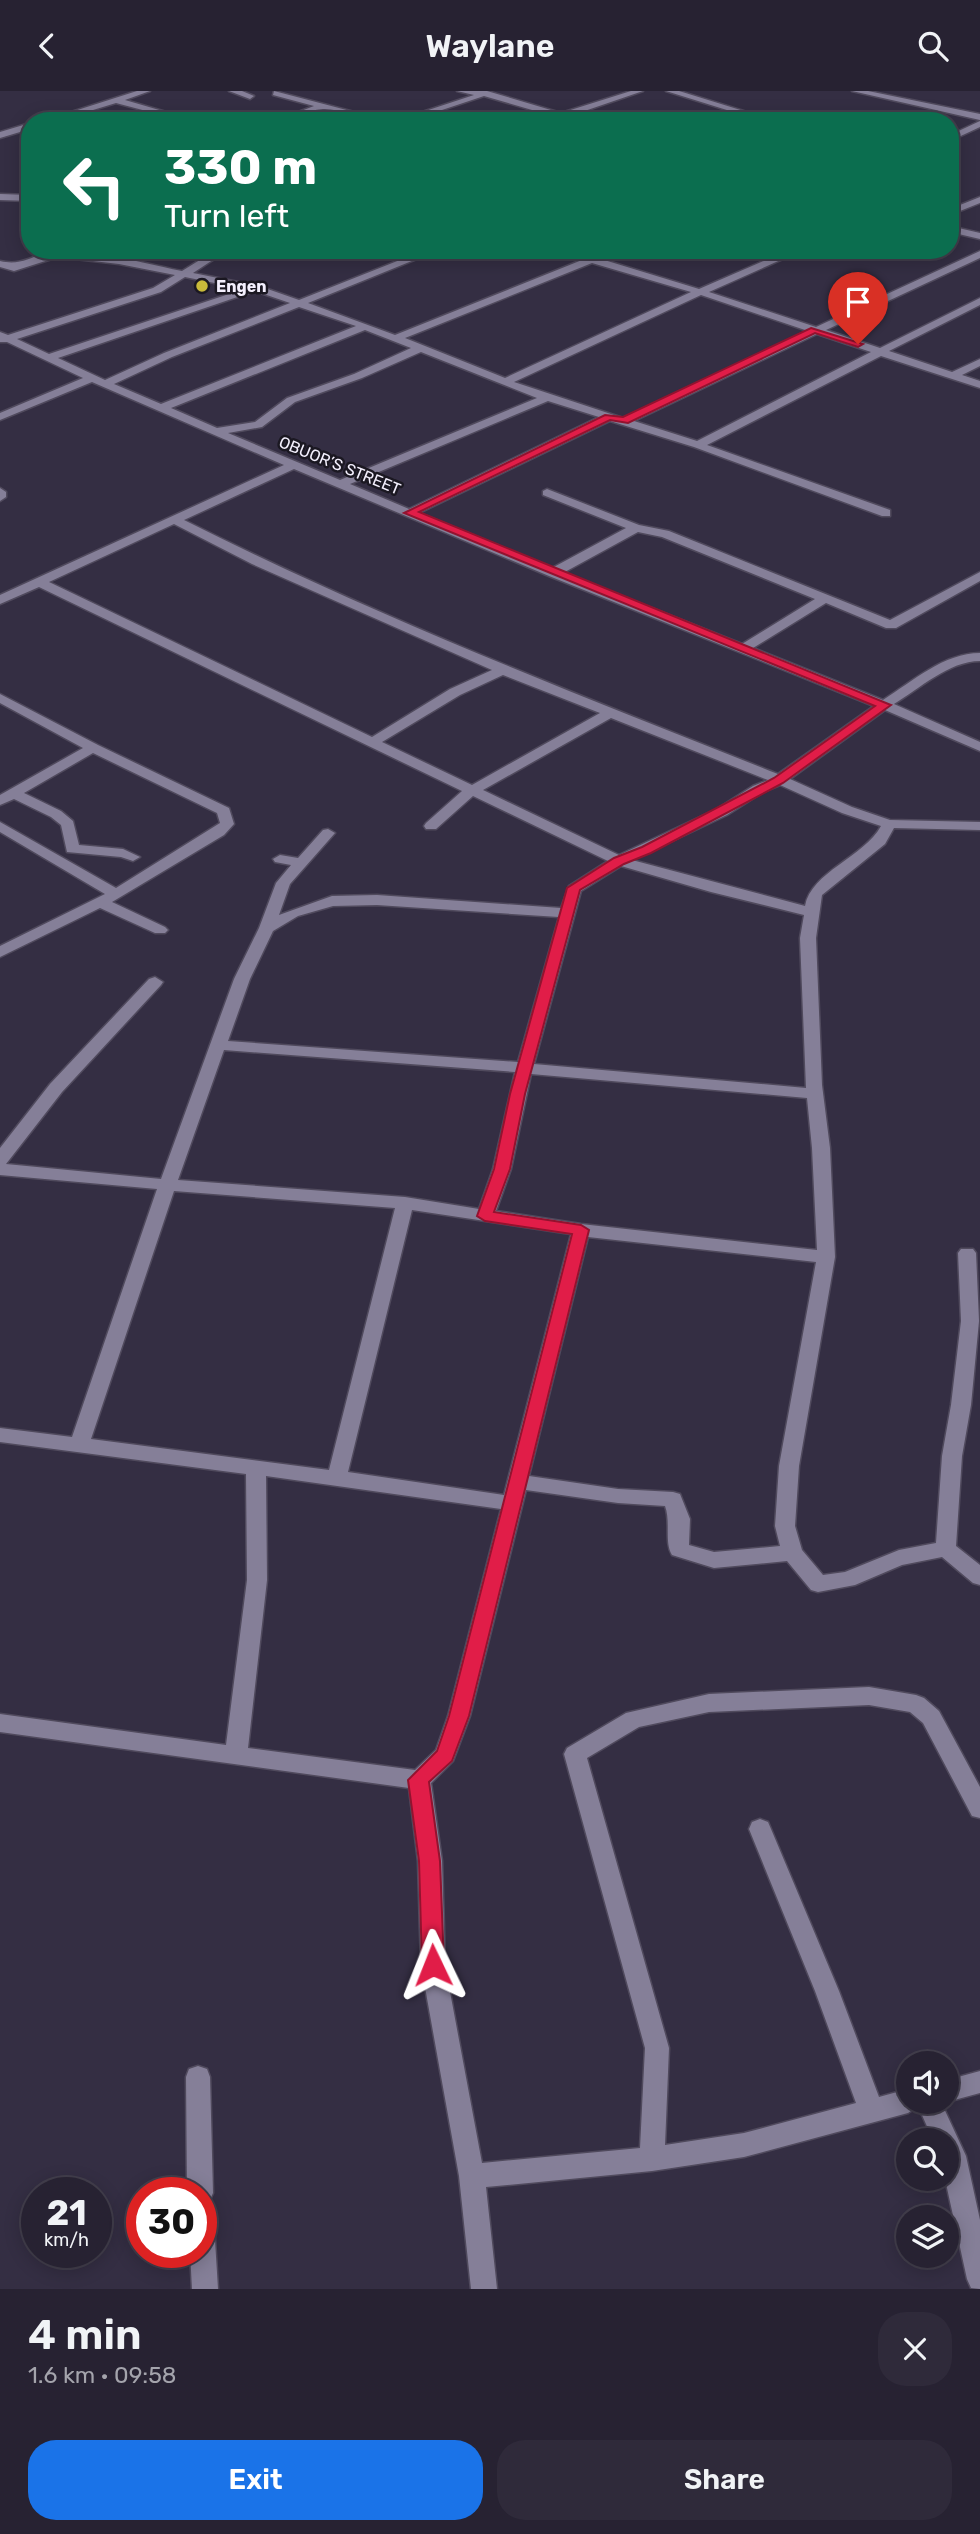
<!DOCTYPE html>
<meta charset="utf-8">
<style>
body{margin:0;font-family:Rubik,sans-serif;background:#2f2a3a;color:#f1f3f6;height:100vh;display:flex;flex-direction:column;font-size:26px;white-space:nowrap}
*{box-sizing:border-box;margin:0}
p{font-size:23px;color:#a4a4ac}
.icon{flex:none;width:38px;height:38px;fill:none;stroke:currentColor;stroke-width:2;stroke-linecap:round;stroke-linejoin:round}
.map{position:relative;height:2198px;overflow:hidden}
.drawer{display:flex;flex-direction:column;background:#272232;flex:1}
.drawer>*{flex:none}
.top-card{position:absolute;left:21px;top:21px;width:938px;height:147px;border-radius:28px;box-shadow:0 4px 18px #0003,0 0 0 2px #433f4d;background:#0b6e4f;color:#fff;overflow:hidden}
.buttons{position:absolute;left:896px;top:1960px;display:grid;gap:14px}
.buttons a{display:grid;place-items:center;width:63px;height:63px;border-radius:50%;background:#272232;box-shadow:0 4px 18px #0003,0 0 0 2px #433f4d;font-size:35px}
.speed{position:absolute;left:21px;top:2086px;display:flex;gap:14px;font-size:35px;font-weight:700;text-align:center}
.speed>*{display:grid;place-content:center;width:91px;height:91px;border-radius:50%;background:#272232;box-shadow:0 4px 18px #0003,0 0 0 2px #433f4d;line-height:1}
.speed small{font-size:18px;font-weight:400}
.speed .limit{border:10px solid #d22;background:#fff;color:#111}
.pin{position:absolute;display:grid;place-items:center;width:60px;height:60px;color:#fff;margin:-72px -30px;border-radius:50% 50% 50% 0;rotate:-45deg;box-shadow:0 0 7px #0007}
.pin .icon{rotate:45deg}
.me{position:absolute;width:77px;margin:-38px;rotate:358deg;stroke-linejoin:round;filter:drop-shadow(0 0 5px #0008)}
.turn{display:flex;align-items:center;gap:24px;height:147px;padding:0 28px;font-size:32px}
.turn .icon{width:91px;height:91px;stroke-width:2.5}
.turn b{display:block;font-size:49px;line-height:60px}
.round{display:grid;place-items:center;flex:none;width:74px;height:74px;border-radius:28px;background:#2f2a3a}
.headline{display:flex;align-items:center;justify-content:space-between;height:119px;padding:0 28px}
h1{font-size:42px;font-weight:600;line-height:52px}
.action{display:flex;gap:14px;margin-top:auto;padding:14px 28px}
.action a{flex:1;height:80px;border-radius:28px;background:#1a73e8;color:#fff;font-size:28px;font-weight:600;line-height:80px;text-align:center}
.action a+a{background:#2f2a3a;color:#f1f3f6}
header{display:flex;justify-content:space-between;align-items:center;height:91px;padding:0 28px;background:#272232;font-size:32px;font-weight:600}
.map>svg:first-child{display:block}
</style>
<header><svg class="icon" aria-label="back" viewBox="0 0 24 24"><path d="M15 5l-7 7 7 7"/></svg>Waylane<svg class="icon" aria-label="search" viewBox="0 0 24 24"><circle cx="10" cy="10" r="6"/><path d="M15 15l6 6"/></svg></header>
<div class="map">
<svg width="980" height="2198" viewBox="0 0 980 2198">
<rect width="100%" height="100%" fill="#342e43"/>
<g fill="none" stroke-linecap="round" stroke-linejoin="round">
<g stroke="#504a5d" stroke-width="3">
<path id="minor" d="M137,0H150L125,9L173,23L169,26L116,12L57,30H43Z
M229,0H242L254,5L250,8Z
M274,0L381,28L382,30C362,30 338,17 323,18C306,19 292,30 275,30L314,15L273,4Z
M457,0H487L561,22L631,0H643L570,25L582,30C568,30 551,20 538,22C527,25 518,30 506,30L532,19L484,5L409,30H395L474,4Z
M666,0H679L776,30H762Z
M852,0H868L980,23V29Z
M980,30V36L950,50V44Z
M30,32V38L0,47V41Z
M0,103L30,104V110L0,109Z
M980,106V112L950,124V118Z
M950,135L980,142V148L950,141Z
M216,159H228L193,182L259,195L299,209L425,159H439L308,212L395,244L582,169L555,159C568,159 582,165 591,165C600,165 609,159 620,159L601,168L699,198L789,159H803L709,201L816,236L980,160V167L826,239L880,257L980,207V214L889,260L952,281L980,268V275L962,284L980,290V297L881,265L707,354L890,419V425H882L694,356L610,330L419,422L552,477L626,437L543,404V400L547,398L639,434L669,440L890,529L980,481V490L896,537H886L826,512L753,557L883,609C913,590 944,562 980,562V570C949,570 919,598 894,613L980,651V660L885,619L790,688L852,716L890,729L980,731V739L894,737L885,753L822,804L816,847L822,994L830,1057L835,1166L799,1375L795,1435L802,1459L823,1484L845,1481L899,1459L936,1452L942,1365L951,1314L961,1230L958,1162L961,1158H973L976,1162L979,1230L971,1314L962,1365L956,1455L980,1474V1494L973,1492L942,1466L902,1474L855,1494L818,1501L811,1499L787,1470L714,1477L672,1464C664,1451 671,1431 665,1415L618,1412L526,1399L470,1625L453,1670L431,1692L442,1770L445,1874L482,2072L640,2057L645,1957L564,1663L567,1657L626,1622L709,1603L869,1596L916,1604L924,1607L939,1620L980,1696V1727L972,1725L923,1632L910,1621L869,1614L709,1621L639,1636L587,1667L669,1957L665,2054L744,2042L856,2012L815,1900L749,1738L752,1731L760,1728L768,1731L771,1738L839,1900L879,2006L908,1998V2011H941L966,2065L980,2129V2198L971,2197L967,2188L945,2088L947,2049H933L918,2015L908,2022L744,2066L652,2080L486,2096L497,2198H471L459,2085L421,1874L418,1770L409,1697L0,1641V1623L226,1654L247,1489L246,1383L0,1351V1337L72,1346L157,1098L0,1084V1057L50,993L149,888L155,886L163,891L161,894L62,1001L6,1073L161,1088L234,888L259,837L276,792L291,774L275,771L273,768L280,764L298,767L323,739L328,738L335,742L290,793L279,824L332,805L377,804L561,817L569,795L608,770L473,705L436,738H426L424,735L426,732L462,700L39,496L0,513V504L284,374L92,291L0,329V322L83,287L7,251H0V241L8,244L153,197L175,184L119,173L58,166L14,180L0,176V170C25,176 35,161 58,160C92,158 147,173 182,180ZM592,172L691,201L505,287L405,247ZM185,186L244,198L49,263L17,248L161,201ZM255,200L290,212L164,262L105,289L58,267ZM701,204L808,240L623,327L514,291ZM299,216L356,235L161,313L114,293L172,266ZM365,239L411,257L354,283L287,307L255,331L217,337L171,317ZM817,243L871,261L697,350L634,330ZM421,261L537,307L340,389L228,342L262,336L295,311L362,287ZM548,310L599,326L409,418L350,393ZM294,378L549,485L874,615L778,683C578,604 377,526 184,429ZM174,433L252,473L492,579L450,598L372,646L49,491ZM638,441L662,446L815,508L742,553L563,482ZM503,584L600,622L472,694L382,651L460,604ZM611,627L768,689L753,695L717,718L619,764L483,699ZM780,694L842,722L881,735C864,766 811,781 805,815L632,769L727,724L763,701ZM621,775L711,801L804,824L800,847L806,997L534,973L581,800ZM377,814L559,826L518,971L228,950L250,888L273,840L298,825L333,815ZM224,959L515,981L493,1078L479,1118L405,1106L178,1089ZM531,983L807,1007L812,1057L817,1159L581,1133L496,1120L511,1078ZM174,1100L395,1117L329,1379L91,1348ZM412,1119L571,1143L504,1404L348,1381ZM588,1146L816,1171L779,1375L775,1435L780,1455L714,1461L689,1454L690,1428L680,1403L673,1401L618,1398L529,1385ZM266,1385L501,1418L448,1625L436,1659L415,1679L248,1657L267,1489Z
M0,397L6,401V406L0,410Z
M0,603L98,654L229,717L234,733L224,744L112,811L165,836L168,839L165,842H155L100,817L0,866V855L105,803L0,741V731L116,797L220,732L217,722L93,662L24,702L61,720L73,730L79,754L123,758L140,766L133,770L121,766L67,761L61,734L51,726L14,708L0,714V704L83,657L0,612Z
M198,1975L207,1978L210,1986L213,2102L209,2111L201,2114V2102H187L186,1986L189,1978Z
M980,1980V2002L947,2011H945L947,1989Z
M201,2121L210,2124L214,2133L218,2198H192L190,2161H201Z"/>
</g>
<use href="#minor" fill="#857f98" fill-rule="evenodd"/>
</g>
<path fill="#e11d48" stroke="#92132f" stroke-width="2" d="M811,237L863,253L858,256L815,242L628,332L610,329L419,421L891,614L783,692L651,762L624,773L580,799L525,1003L510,1078L494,1121L581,1134L589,1139L469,1625L452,1670L429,1691L440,1770L444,1874L441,1881L433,1883L425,1881L422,1874L419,1770L408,1689L437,1660L449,1625L572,1143L485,1130L477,1125L494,1078L510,1003L567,797L614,767L642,756L774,687L875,615L404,422L605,324L623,326Z"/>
<circle fill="#c9ba3a" stroke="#1b1822" stroke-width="2.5" cx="202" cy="195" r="7"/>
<g text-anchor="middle" stroke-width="5" stroke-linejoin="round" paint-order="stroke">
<g font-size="16" font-weight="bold" fill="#f4f0fe" stroke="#1b1822" text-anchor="start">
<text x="216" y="201">Engen</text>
</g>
<g font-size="16" fill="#f4f0fe" stroke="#1b1822">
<text transform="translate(340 374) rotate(22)" y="6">OBUOR’S STREET</text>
</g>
</g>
</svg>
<div class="buttons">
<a><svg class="icon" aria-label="sound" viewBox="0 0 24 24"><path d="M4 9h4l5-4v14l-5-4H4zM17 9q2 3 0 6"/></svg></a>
<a><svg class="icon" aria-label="search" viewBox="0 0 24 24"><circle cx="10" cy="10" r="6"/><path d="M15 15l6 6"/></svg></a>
<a><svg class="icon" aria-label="layers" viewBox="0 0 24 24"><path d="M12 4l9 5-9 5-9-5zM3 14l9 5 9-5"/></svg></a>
</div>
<div class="speed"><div>21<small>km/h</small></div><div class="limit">30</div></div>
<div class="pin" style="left:858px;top:253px;background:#d93025"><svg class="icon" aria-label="arrive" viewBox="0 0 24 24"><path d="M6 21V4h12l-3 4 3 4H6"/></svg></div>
<svg class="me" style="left:433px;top:1874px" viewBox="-20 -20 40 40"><path d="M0-17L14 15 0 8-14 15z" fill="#e11d48" stroke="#fff" stroke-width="4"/></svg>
<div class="top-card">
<div class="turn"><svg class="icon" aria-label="left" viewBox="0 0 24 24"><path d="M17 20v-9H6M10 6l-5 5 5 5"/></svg><div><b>330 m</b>Turn left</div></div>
</div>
</div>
<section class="drawer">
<div class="headline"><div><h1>4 min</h1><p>1.6 km · 09:58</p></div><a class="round"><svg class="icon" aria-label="close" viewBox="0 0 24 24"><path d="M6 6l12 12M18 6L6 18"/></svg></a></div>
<div class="action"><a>Exit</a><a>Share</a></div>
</section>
